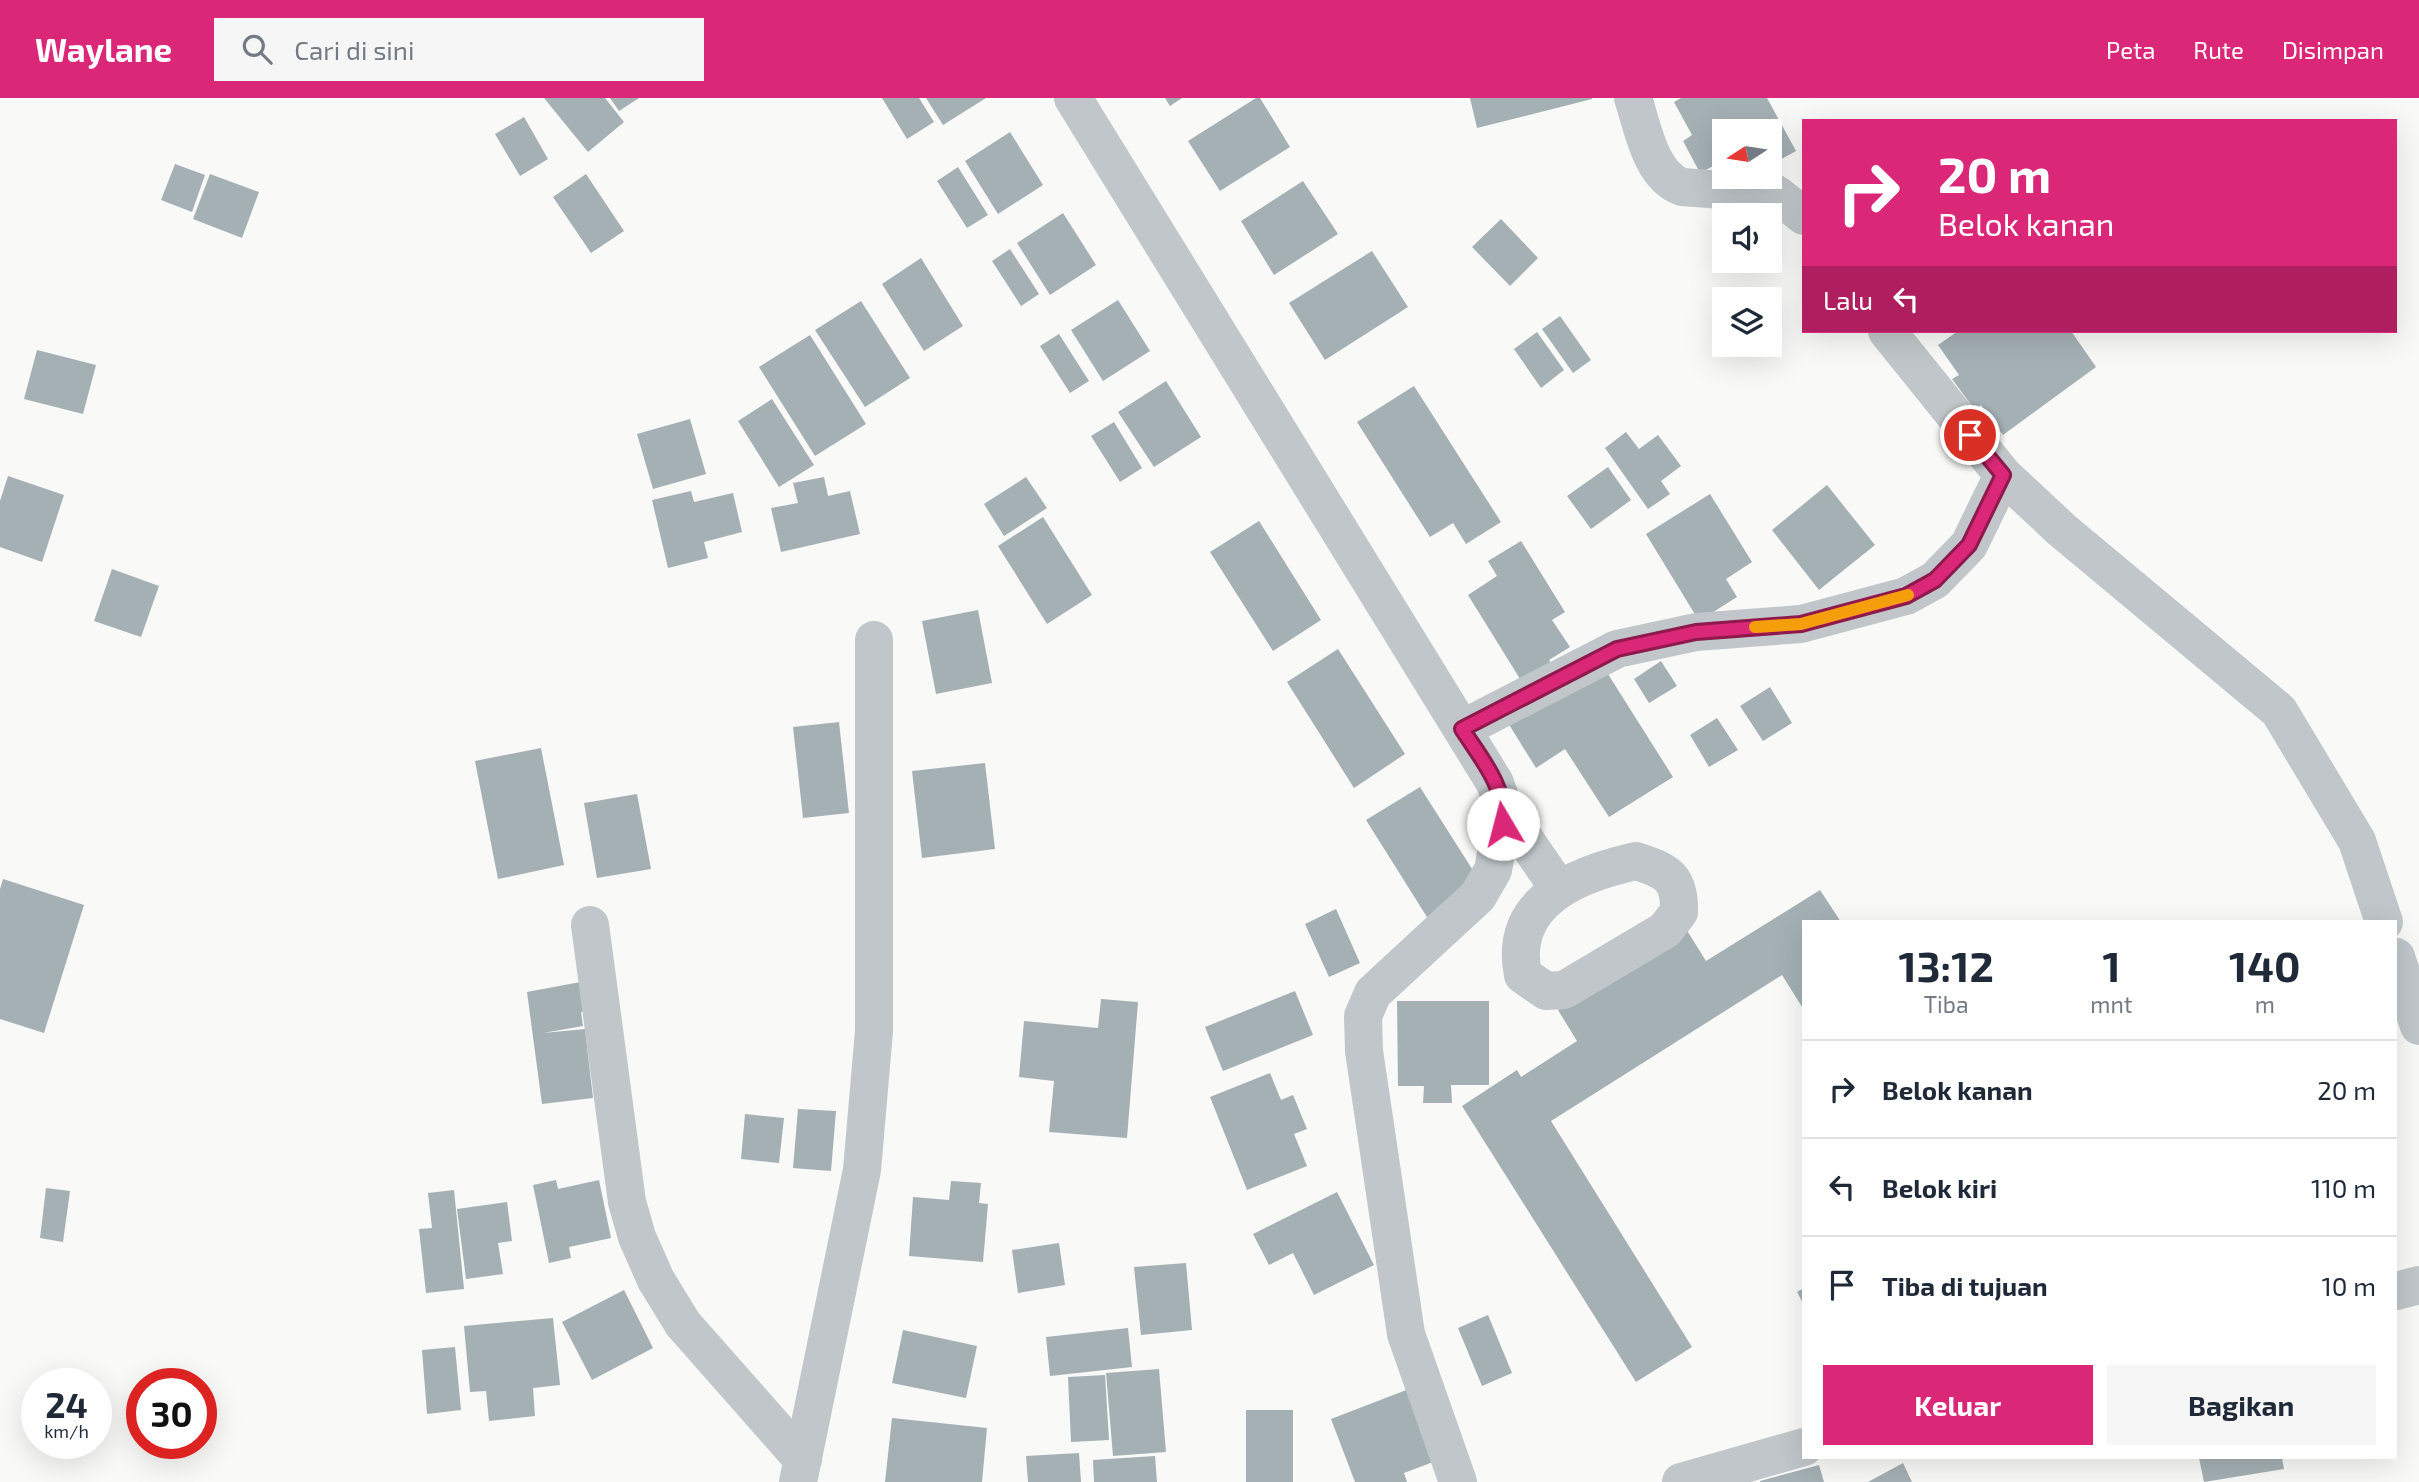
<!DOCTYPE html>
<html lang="id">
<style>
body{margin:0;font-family:"Exo 2",sans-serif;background:#f6f6f7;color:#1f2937;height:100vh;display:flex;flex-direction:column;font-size:26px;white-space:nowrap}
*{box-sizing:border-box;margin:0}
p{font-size:23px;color:#747a83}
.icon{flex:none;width:38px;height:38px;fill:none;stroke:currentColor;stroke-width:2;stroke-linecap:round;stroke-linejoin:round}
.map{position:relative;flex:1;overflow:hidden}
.drawer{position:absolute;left:1802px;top:822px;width:595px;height:539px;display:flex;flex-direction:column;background:#fff;border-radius:0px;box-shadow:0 7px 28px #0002}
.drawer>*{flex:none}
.top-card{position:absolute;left:1802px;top:21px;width:595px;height:214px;border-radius:0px;box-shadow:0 7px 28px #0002;background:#db2777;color:#fff;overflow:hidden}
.needle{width:46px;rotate:258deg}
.tools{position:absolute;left:1712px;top:21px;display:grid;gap:14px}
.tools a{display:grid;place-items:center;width:70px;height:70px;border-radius:0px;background:#fff;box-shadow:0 7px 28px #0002;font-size:35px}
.speed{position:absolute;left:21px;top:1270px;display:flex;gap:14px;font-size:35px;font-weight:700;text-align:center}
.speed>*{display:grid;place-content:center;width:91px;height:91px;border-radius:50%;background:#fff;box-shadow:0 7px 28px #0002;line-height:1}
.speed small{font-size:18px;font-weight:400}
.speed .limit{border:10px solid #d22;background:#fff;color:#111}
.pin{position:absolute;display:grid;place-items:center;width:60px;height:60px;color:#fff;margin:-30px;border:4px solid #fff;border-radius:50%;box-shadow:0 2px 7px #0007}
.me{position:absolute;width:77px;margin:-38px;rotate:352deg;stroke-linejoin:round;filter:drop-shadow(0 0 5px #0008)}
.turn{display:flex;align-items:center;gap:24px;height:147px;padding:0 21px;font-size:32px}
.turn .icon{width:91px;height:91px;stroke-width:2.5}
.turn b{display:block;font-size:49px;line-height:60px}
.then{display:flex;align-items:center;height:66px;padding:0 21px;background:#0003;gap:14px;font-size:26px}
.eta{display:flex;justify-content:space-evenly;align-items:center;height:119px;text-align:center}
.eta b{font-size:42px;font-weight:700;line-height:49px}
.primary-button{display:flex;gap:14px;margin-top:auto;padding:14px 21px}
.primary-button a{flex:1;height:80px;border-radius:0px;background:#db2777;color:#fff;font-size:28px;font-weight:700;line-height:80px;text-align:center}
.primary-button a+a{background:#f6f6f7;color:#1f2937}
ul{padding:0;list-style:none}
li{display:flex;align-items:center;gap:21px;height:98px;padding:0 21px;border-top:2px solid #e0e1e3}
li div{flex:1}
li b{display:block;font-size:26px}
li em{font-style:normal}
header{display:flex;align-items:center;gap:42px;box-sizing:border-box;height:98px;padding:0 35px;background:#db2777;color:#fff}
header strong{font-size:33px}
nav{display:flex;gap:38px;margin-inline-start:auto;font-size:24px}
.search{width:490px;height:63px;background:#f6f6f7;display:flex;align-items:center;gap:18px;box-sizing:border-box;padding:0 24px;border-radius:0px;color:#747a83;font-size:26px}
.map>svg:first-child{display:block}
</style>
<header>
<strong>Waylane</strong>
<div class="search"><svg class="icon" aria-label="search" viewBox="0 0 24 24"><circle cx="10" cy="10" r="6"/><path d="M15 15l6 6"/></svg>Cari di sini</div>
<nav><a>Peta</a><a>Rute</a><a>Disimpan</a></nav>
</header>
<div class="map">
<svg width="2419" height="1384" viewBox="0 0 2419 1384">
<rect width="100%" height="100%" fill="#f9f9f7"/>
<path fill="#a5b0b4" d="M544,0H605L624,24L588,54Z
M610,0H639L619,13Z
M882,0H919L934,24L907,41Z
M926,0H986L943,27Z
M1165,0H1182L1170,8Z
M1256,0H1260L1290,49L1220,93L1188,43Z
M1470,0H1592V1L1477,30Z
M1681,0H1767L1796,53L1769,68V33H1724V73L1719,65L1700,75L1683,43L1692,37L1674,4Z
M524,19L548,61L520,78L495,36Z
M1010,34L1043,87L998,116L965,63Z
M175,66L205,77L192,114L161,102Z
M958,69L988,117L967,130L937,83Z
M210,76L259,94L242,140L193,121Z
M586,76L624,133L591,155L553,99Z
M1303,83L1338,136L1274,177L1241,123Z
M1063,115L1096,167L1050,197L1017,145Z
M1501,121L1538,160L1510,188L1472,149Z
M1010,151L1039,196L1021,208L992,163Z
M1372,153L1408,209L1325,262L1289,205Z
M921,160L963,228L924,253L882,186Z
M1118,202L1150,253L1103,283L1071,232Z
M861,203L910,280L865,309L815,232Z
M1560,218L1591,262L1573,275L1542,231Z
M1958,233H2071L2096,269L2003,337L1981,307L1975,312L1952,281L1959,277L1938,247Z
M1537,234L1564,272L1541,290L1514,251Z
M1059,236L1089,283L1070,295L1040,248Z
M810,237L866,326L815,358L759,269Z
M37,252L96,267L83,316L24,301Z
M1166,283L1201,339L1154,369L1118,314Z
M1414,288L1501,424L1466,446L1453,425L1430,439L1357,324Z
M772,301L814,367L779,389L738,323Z
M690,321L706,376L653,391L637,336Z
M1114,324L1142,370L1120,384L1091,338Z
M1626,334L1639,351L1658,337L1681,368L1661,383L1670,396L1648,411L1605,350Z
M1608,369L1631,402L1591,431L1567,398Z
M8,378L64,397L42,464L0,449V403Z
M824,379L828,398L850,393L860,436L781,454L771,410L798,405L793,385Z
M1026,379L1047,410L1004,438L984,406Z
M1827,387L1875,447L1819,492L1772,432Z
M691,393L694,404L733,395L742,434L704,444L708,460L668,470L652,402Z
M1710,396L1752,464L1726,481L1737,499L1699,523L1646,436Z
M1043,419L1092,497L1047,526L998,448Z
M1259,423L1321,522L1273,553L1210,454Z
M1521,443L1565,514L1552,522L1570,549L1549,562L1554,571L1525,589L1468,497L1497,478L1488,463Z
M112,471L159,488L141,539L94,523Z
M978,512L992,585L936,596L922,523Z
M1338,551L1405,656L1354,690L1287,584Z
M1661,563L1677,588L1649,605L1634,581Z
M1601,565L1673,679L1609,719L1565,651L1536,670L1508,625Z
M1770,589L1792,625L1763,643L1740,608Z
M1717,620L1738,652L1709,669L1690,637Z
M839,624L849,715L803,720L793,629Z
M541,650L564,767L498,781L475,663Z
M985,665L995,751L922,760L912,673Z
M1420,689L1481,785L1427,819L1366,722Z
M637,696L651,771L597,780L584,705Z
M3,781L84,807L44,935L0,921V791Z
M1820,792L1841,824H1804V912L1782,877L1551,1023L1692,1249L1636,1284L1462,1008L1517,972L1521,979L1577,943L1558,912L1686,831L1706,863Z
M1336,811L1360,865L1329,879L1305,826Z
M586,883L591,912L581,914L583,928L543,935L585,931L593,1000L542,1006L527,894Z
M1295,893L1313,937L1223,973L1205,929Z
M1101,901L1138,904L1127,1040L1049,1034L1054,983L1019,979L1024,923L1098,930Z
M1397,903H1489V987H1451L1452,1005H1423L1424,988H1398Z
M1270,975L1281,1002L1293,997L1307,1031L1294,1036L1307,1068L1247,1092L1210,999Z
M798,1011L836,1013L831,1073L793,1070Z
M745,1016L784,1020L779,1065L741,1061Z
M556,1082L558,1091L599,1082L611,1140L569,1149L571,1160L549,1165L533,1087Z
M951,1083L981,1085L979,1105L988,1106L983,1164L909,1158L913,1099L949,1102Z
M46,1090L70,1093L63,1144L40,1140Z
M454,1092L464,1191L426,1195L419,1131L432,1130L428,1095Z
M1337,1094L1374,1167L1314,1197L1293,1155L1269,1167L1253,1136Z
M507,1104L512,1143L498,1145L503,1176L466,1181L457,1111Z
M1059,1145L1065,1187L1018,1195L1012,1152Z
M1186,1165L1192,1232L1141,1237L1134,1169Z
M1804,1190V1207L1797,1194Z
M624,1192L653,1250L592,1282L562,1224Z
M1488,1217L1512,1275L1482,1288L1458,1230Z
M553,1220L560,1287L533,1290L535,1318L489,1323L486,1293L470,1294L464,1228Z
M1128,1230L1132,1269L1050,1278L1046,1239Z
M903,1232L977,1248L966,1300L892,1285Z
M455,1249L461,1312L427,1316L422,1252Z
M1159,1271L1166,1354L1113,1358L1106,1275Z
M1105,1277L1109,1342L1071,1344L1068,1279Z
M1414,1289L1441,1361L1404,1375L1407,1384H1355L1331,1321Z
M1246,1312H1293V1384H1246Z
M892,1320L987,1330L982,1384H885Z
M1079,1355L1081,1384H1028L1026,1358Z
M1155,1358L1157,1384H1094L1093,1362Z
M2199,1360H2282L2284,1371L2204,1384Z
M1903,1365L1912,1384H1868Z
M1819,1367L1824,1384H1760V1383Z"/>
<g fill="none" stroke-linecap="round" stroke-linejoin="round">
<path stroke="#c0c6c9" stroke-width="38" d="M1073,0L1495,685L1504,711L1559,791
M1633,0C1643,30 1650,77 1682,89L1776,96L1804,118
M1887,233L2003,377L2062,432L2279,613L2357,743L2384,824
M1462,631L1617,551L1696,534L1801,526L1906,498L1935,482L1969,447L2003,377
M1636,763C1667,773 1680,779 1679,814L1665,832L1564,892L1546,893L1523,877C1508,803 1577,776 1636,763Z
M590,827L627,1104L637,1139L656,1182L683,1226L803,1362
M2396,859L2419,928
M2396,1193L2419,1187
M798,1384L862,1072L874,933V542
M1458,1384L1406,1236L1364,953L1363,918L1373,895L1478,798L1493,772L1504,711
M1681,1384L1804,1349"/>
</g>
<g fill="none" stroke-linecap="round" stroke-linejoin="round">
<g stroke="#8e194d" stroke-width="18">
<path id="route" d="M1503,726C1507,690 1480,659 1462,631L1617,551L1696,534L1801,526L1906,498L1935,482L1969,447L2003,377L1970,337"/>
</g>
<use href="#route" stroke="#db2777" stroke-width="12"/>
<path stroke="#f59e0b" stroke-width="12" d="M1755,529L1801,526L1908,497"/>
</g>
</svg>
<div class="tools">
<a><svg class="needle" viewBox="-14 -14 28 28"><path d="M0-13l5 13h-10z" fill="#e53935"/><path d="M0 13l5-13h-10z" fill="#747a83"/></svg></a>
<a><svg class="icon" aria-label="sound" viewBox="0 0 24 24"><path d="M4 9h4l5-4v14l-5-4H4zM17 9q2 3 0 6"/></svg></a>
<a><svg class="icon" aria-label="layers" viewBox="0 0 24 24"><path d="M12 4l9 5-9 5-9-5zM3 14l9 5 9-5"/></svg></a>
</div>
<div class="speed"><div>24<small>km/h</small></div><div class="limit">30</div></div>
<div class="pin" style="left:1970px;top:337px;background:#d93025"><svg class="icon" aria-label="arrive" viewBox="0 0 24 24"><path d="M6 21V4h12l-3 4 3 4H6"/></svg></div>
<svg class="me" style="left:1503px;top:726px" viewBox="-20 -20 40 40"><circle r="19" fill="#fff"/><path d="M0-13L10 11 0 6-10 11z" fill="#db2777"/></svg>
<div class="top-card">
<div class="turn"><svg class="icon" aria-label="right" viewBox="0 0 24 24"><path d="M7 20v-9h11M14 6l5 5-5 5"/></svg><div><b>20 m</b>Belok kanan</div></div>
<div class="then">Lalu<svg class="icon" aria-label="left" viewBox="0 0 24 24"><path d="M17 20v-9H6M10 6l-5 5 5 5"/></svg></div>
</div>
<section class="drawer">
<div class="eta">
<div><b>13:12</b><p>Tiba</p></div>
<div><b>1</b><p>mnt</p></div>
<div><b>140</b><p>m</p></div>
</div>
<ul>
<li><svg class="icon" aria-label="right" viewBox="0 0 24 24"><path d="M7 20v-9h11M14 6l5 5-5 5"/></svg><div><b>Belok kanan</b></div><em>20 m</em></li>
<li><svg class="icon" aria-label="left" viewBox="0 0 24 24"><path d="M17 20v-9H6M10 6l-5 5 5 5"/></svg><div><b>Belok kiri</b></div><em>110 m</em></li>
<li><svg class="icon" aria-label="arrive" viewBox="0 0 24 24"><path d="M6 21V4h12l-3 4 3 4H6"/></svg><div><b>Tiba di tujuan</b></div><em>10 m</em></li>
</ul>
<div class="primary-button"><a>Keluar</a><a>Bagikan</a></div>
</section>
</div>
